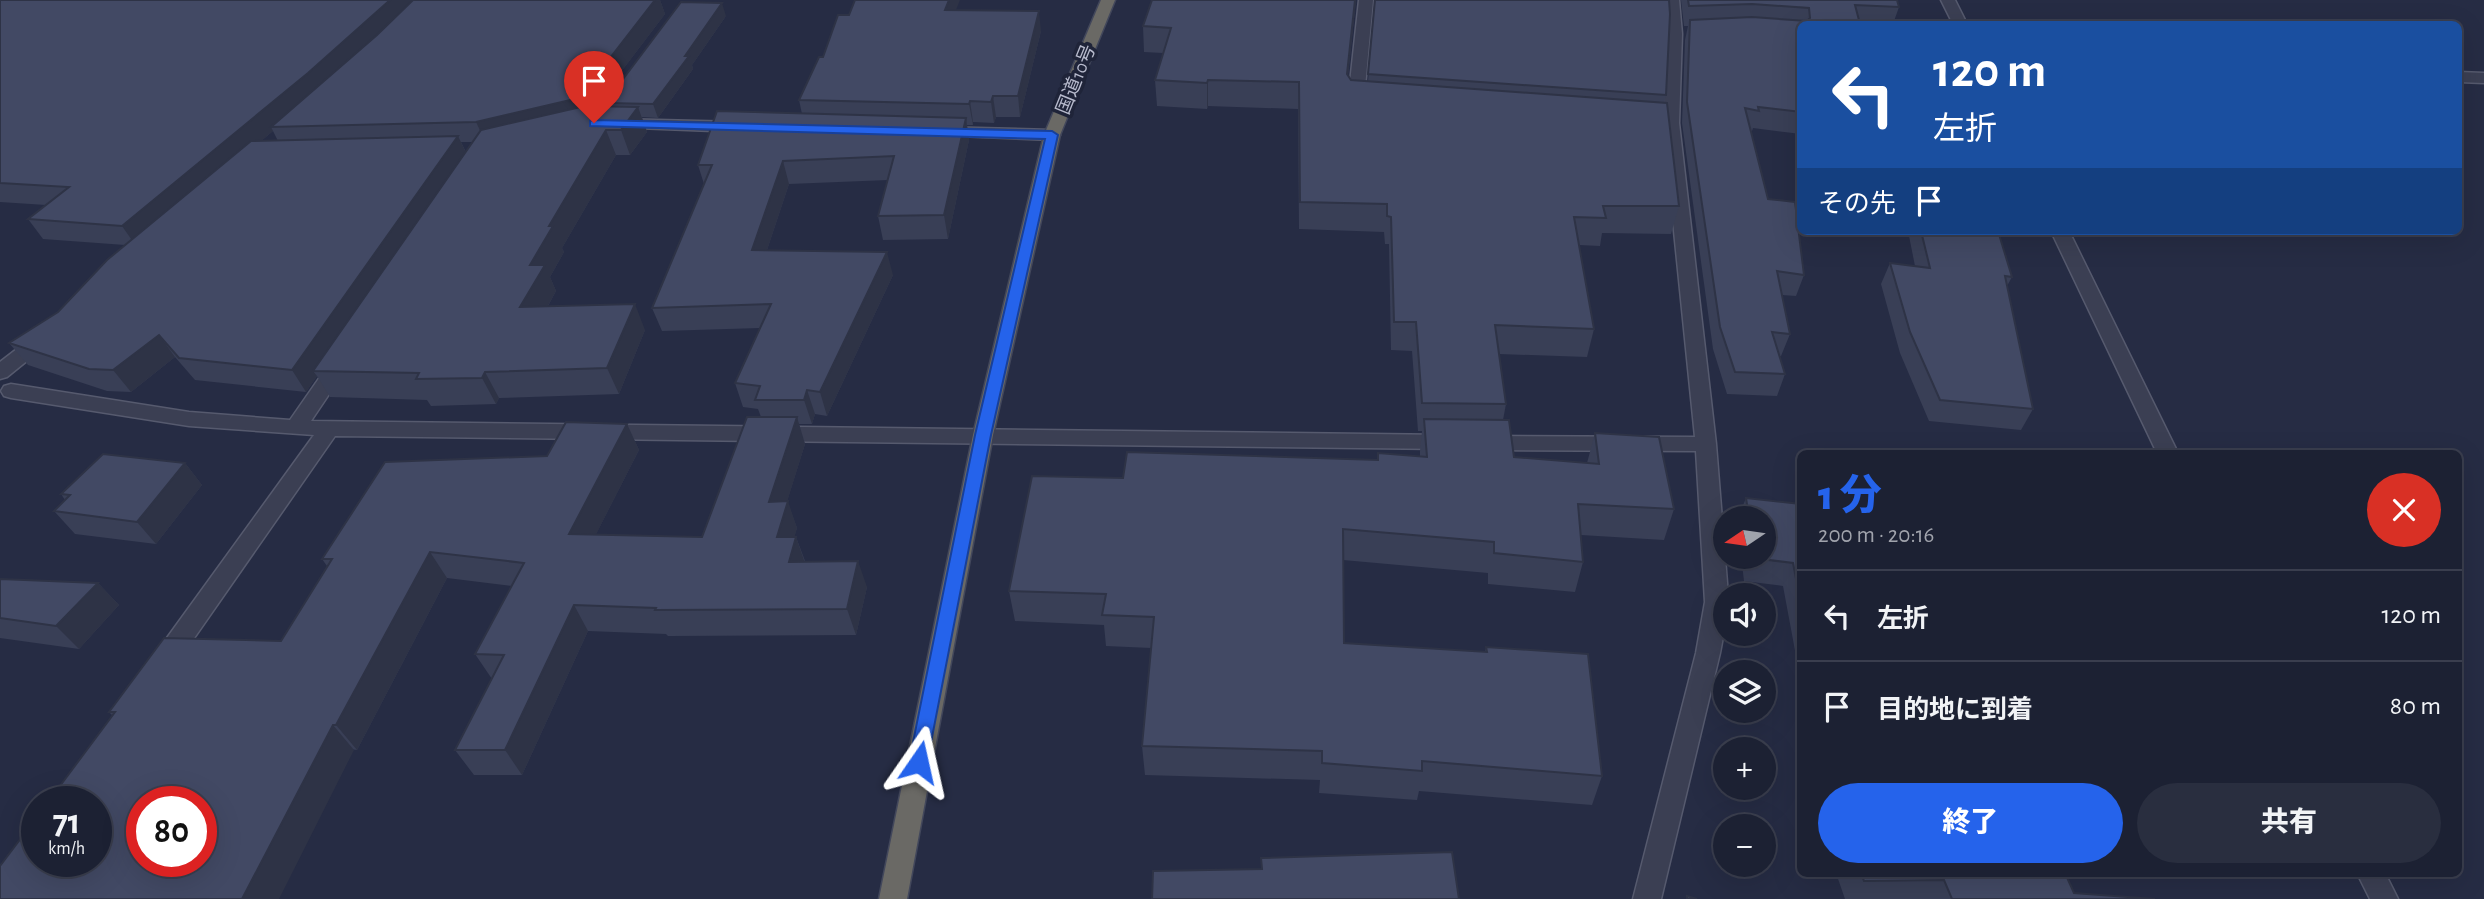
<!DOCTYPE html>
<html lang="ja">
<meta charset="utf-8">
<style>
body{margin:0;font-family:"Alegreya Sans","Noto Sans JP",sans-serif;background:#292e3f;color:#f1f3f6;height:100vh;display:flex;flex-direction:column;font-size:26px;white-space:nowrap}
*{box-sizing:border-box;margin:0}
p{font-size:23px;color:#a0a3ac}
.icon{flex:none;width:38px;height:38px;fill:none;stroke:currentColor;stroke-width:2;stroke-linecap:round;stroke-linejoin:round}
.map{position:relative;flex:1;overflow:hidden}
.panel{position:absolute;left:1797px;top:450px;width:665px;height:427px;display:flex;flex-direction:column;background:#1c2133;border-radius:10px;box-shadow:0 7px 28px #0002,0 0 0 2px #3a3e4e}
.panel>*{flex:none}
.hud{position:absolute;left:1797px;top:21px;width:665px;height:214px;border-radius:10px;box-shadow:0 7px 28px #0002,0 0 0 2px #3a3e4e;background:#1a4fa0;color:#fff;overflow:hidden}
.needle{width:46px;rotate:257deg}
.tools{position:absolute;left:1713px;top:506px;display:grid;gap:14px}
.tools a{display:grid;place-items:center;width:63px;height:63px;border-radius:50%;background:#1c2133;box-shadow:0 7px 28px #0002,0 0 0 2px #3a3e4e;font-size:35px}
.speed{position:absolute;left:21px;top:786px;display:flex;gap:14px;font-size:35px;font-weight:700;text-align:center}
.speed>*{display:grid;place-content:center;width:91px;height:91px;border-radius:50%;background:#1c2133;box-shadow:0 7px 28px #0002,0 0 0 2px #3a3e4e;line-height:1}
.speed small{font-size:18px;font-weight:400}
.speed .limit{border:10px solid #d22;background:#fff;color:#111}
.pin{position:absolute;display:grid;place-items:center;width:60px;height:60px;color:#fff;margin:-72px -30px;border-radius:50% 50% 50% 0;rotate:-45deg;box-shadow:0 0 7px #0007}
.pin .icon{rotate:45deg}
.me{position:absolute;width:77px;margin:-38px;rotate:11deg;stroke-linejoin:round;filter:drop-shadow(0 0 5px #0008)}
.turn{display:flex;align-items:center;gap:24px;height:147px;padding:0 21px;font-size:32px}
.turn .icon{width:91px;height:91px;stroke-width:2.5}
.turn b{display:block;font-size:49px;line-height:60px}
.then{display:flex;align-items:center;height:66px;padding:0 21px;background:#0003;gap:14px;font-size:26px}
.round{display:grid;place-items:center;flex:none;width:74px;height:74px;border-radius:37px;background:#292e3f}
.headline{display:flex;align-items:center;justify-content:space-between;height:119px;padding:0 21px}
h1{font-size:42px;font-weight:800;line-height:52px;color:#2563eb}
.primary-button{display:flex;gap:14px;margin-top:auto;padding:14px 21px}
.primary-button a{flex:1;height:80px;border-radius:42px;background:#2563eb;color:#fff;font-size:28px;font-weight:800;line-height:80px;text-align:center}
.primary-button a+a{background:#292e3f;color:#f1f3f6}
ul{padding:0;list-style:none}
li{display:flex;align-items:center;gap:21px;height:91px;padding:0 21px;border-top:2px solid #3a3e4e}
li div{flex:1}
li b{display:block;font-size:26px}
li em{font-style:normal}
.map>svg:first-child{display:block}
</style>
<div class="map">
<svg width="2484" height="899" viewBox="0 0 2484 899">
<rect width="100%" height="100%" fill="#262c44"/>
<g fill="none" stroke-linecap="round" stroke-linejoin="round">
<g stroke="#565a6e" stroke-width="3">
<path id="minor" d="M1359,0H1373L1364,98L1370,102L1362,107L1350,104L1348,101Z
M1665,0H1679L1682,34L1679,123L1716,444L1728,595H1726V621L1720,653L1661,899H1633L1696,653L1705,602L1696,451L1484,450L1477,448L1474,443L1477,438L1484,436L1695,437L1663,123L1668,34Z
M1941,0H1955L1967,24H1953Z
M2459,72L2484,73V83L2459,82Z
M617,119L739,122L747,127L739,132L611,127L609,124L611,121Z
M939,127L1052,130L1060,135L1052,140L933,135L931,132Z
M2051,231H2069L2178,453H2157Z
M42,333L49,335L52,339L49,343L7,377L0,379V362L35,335Z
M338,359L345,361L348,366L311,421L1449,435L1456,437L1459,442L1456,447L1449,449L335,436L174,667L165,670L156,667L153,660L156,653L314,435L189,426L11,398L4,396L1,391L4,386L11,384L189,412L290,420L331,361Z
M2357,873H2385L2398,899H2370Z"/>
</g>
<g stroke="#42475b" stroke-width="3">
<path id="trunk" d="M1101,0H1115L1060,135L993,435L907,899H879L973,435L1044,135Z"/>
</g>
<use href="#minor" fill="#3b3f53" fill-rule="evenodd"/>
<use href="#trunk" fill="#6a6965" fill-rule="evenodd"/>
</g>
<path fill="#393f56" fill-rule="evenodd" d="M0,0H660L665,14L595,106H606L605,103L726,16L692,65L693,69L658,118L642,117L647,132L630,155H616L562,248L564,252L550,277L556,291L548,306L645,330L619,394L499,398L496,404L431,406L427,400L330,397L317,376L306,392L195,380L175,357L131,392L107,391L28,365L9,343L58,312L125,245L43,239L28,219L46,205L0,202ZM273,131L278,141H261ZM461,142H473L466,152Z
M1356,0L1348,76L1351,80L1368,81L1375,0L1666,95L1664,103L1679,206L1671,234L1602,233L1600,246L1579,245L1594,329L1587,357L1499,354L1506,404L1503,420L1514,457L1587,463L1595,433L1674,509L1664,540L1581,535L1583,562L1575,592L1488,584V573L1343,560L1344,643L1485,652L1486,647L1602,776L1592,805L1419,791L1417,800L1319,793L1320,780L1145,775L1142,746L1151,648L1106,646L1104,625L1015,621L1009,591L1123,478L1420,457V451L1422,431H1418L1412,351L1391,350L1389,244H1385L1384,232L1299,229L1298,109L1208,106L1207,109L1157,106L1155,80L1163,53L1144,52L1143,26Z
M1681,0H1897L1899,7L1893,24H1801V134L1753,128L1752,131H1751L1768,199L1804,275L1796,296L1782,295L1790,334L1781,356H1779L1785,374L1777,396L1727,394L1713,349L1682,123L1685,40L1688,26H1684Z
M956,10L1041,31L1020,117H996L994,123L973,122V125H967L969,140L948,239L883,240L878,216L888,180L789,184L767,250L893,275L827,416L815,414L812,424H799L805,444L787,501L797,528L794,537H796L805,561L867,587L856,635L668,636L666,634L588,631L522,775H474L455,750L492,679L475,654L512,586L447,578L357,750L112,715L109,712L281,641L327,566L322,559L547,456L627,424L639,450L596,534L702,537L761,417L758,409L743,407L735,383L760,328L662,331L652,308L704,184L698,165L802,114L799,100L823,57Z
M1908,231H1998L2012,277L2007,286L2033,409L2021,430L1929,421L1900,353L1881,284L1890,263L1915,266Z
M185,463L202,485L156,544L75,534L54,511L65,500L61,494Z
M1746,498L1801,504V673L1799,672L1783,586L1744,581L1741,556H1764V518H1738Z
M0,579L98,583L119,605L79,649L0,638Z
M1836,873H2065L2074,893L2155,899H1845Z"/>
<path fill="#2e3346" d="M390,0H419L271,127L273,131L136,246L122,226Z
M655,0H660L665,14L586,118L485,141L476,122Z
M949,0H960L948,30L945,10Z
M1355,0H1356L1345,101L1347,74Z
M722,3L726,16L692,65L693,69L658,118L653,104Z
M1039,11L1041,31L1020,117L1018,96Z
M1208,80V106L1207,109V83Z
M993,96L996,117L994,123L991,102Z
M970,101L973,122V125L969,104Z
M638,107L647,132L630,155L621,130Z
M966,118L969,140L948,239L944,215Z
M606,130L616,155L562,248L564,252L550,277L556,291L533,333L520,307L530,265L549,226Z
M458,136L468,157L313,371L317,376L306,392L292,370Z
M783,161L789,184L759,274L752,250Z
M887,252L893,275L827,416L820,392Z
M635,304L645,330L619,394L607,368Z
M159,335L175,357L131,392L113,370Z
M485,372L499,398L496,404L482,378Z
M807,390L815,414L812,424L804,400Z
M797,417L805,444L779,528L769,502Z
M627,424L639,450L583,560L569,534Z
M185,463L202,485L156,544L137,522Z
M788,501L797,528L787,564L777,537Z
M796,537L805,563L789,562Z
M430,552L447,578L357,750L336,725Z
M858,561L867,587L856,635L847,609Z
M98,583L119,605L79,649L56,626Z
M574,605L588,631L522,775L505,750Z
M333,725L354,750L279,899H242Z"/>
<path fill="#424964" stroke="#2e3346" stroke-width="2" fill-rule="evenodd" d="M0,0H390L308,73L122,226L28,219L69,187L0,183Z
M413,0H655L579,98L476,122L271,127L377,35Z
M855,0H949L945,10L1039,11L1018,96H993L991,102L970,101L969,104L799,100L819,57H823L838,15H849Z
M1152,0H1355L1347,74L1351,80L1667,103L1679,206H1603L1606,218L1574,217L1594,329L1495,325L1506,404L1422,403L1416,322H1394L1391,217L1387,216V204L1300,202L1299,82L1208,80L1207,83L1155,80L1171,28L1143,26Z
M1375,0H1669L1670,14L1666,95L1368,74Z
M1688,0H1897L1899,7L1855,5L1860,24H1801V112L1758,107L1759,111L1745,108L1768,199L1795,202L1804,275L1777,271L1790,334L1772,332L1785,374L1735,372L1720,327L1687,102L1690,20L1752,17L1807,21L1810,18L1809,8L1752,4L1689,6Z
M681,2L722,3L685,56H689L653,104L605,103Z
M585,106L638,107L621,130H606L549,226H553L530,265H545L520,307L635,304L607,368L485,372L482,378L416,379L419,373L313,371L481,130Z
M717,111L966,118L944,215L878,216L894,156L783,161L752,250L887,252L820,392L807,390L804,400H755L760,386L735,383L771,304L652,308L712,165H698Z
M458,136L292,370L179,358L159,335L113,370L89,369L9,343L58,312L107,260L251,141Z
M1921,231H1998L2012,277L2005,276L2033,409L1940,400L1910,332L1890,263L1930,268Z
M747,417H797L769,502L788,501L777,537H796L789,562L858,561L847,609L655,610L656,608L574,605L505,750H455L504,655L475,654L524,563L430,552L336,725H333L242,899H0V866L37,817V861H96V802H48L115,712H109L164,638L281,641L332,559H322L385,462L547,456L566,422L627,424L569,534L702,537ZM142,802H201V861H142Z
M1424,419L1509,420L1514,457L1599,464L1595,433L1659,437L1674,509L1578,504L1583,562L1494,553V542L1343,529L1344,643L1487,652L1486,647L1588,654L1602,776L1422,761V771L1322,763V751L1142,746L1154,617L1102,615L1106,594L1009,591L1032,476L1123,478L1127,452L1378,460V453L1427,457Z
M103,454L185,463L137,522L54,511L70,495L61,494Z
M1746,498L1801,504V605L1793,563L1753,558V556H1764V518H1749Z
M0,579L98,583L56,626L0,618Z
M1452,852L1459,899H1152L1153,871L1262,869L1261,858Z
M1861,873H2065L2074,893L2155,899H1952L1944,880L1864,881Z
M1687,896L1697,899H1687Z"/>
<path fill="#2563eb" stroke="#184099" stroke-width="2" d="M594,120L1052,131L1058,135L991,435L926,768L919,771L912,768L909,762L975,435L1045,139L590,126V121Z"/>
<g text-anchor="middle" stroke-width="7" stroke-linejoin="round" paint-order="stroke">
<g font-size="19" fill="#b8bbcd" stroke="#1f2439">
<text transform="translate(1075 79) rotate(-68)" y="7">国道10号</text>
</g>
</g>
</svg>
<div class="tools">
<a><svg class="needle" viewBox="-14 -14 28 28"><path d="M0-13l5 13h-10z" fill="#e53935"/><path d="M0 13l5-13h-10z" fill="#a0a3ac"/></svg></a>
<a><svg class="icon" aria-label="sound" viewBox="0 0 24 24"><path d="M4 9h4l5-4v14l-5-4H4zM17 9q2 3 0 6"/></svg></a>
<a><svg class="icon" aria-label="layers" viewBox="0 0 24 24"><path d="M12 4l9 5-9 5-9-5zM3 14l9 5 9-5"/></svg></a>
<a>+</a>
<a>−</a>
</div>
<div class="speed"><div>71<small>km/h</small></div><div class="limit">80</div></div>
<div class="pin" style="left:594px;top:123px;background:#d93025"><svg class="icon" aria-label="arrive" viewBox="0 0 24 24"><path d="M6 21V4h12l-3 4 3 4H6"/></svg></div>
<svg class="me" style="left:919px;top:762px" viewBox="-20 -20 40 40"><path d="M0-17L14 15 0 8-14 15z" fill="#2563eb" stroke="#fff" stroke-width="4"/></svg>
<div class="hud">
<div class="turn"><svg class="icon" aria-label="left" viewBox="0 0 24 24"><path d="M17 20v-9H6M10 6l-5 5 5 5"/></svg><div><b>120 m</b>左折</div></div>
<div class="then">その先<svg class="icon" aria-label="arrive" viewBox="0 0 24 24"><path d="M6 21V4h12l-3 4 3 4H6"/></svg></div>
</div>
<section class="panel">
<div class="headline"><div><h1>1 分</h1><p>200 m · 20:16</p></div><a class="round" style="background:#d93025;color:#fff"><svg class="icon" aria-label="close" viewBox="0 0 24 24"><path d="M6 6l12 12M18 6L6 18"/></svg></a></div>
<ul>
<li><svg class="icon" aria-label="left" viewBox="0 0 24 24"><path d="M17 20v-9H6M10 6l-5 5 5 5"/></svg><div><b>左折</b></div><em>120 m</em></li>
<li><svg class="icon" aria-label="arrive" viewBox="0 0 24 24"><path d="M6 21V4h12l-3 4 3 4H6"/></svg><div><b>目的地に到着</b></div><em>80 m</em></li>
</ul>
<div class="primary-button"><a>終了</a><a>共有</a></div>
</section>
</div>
